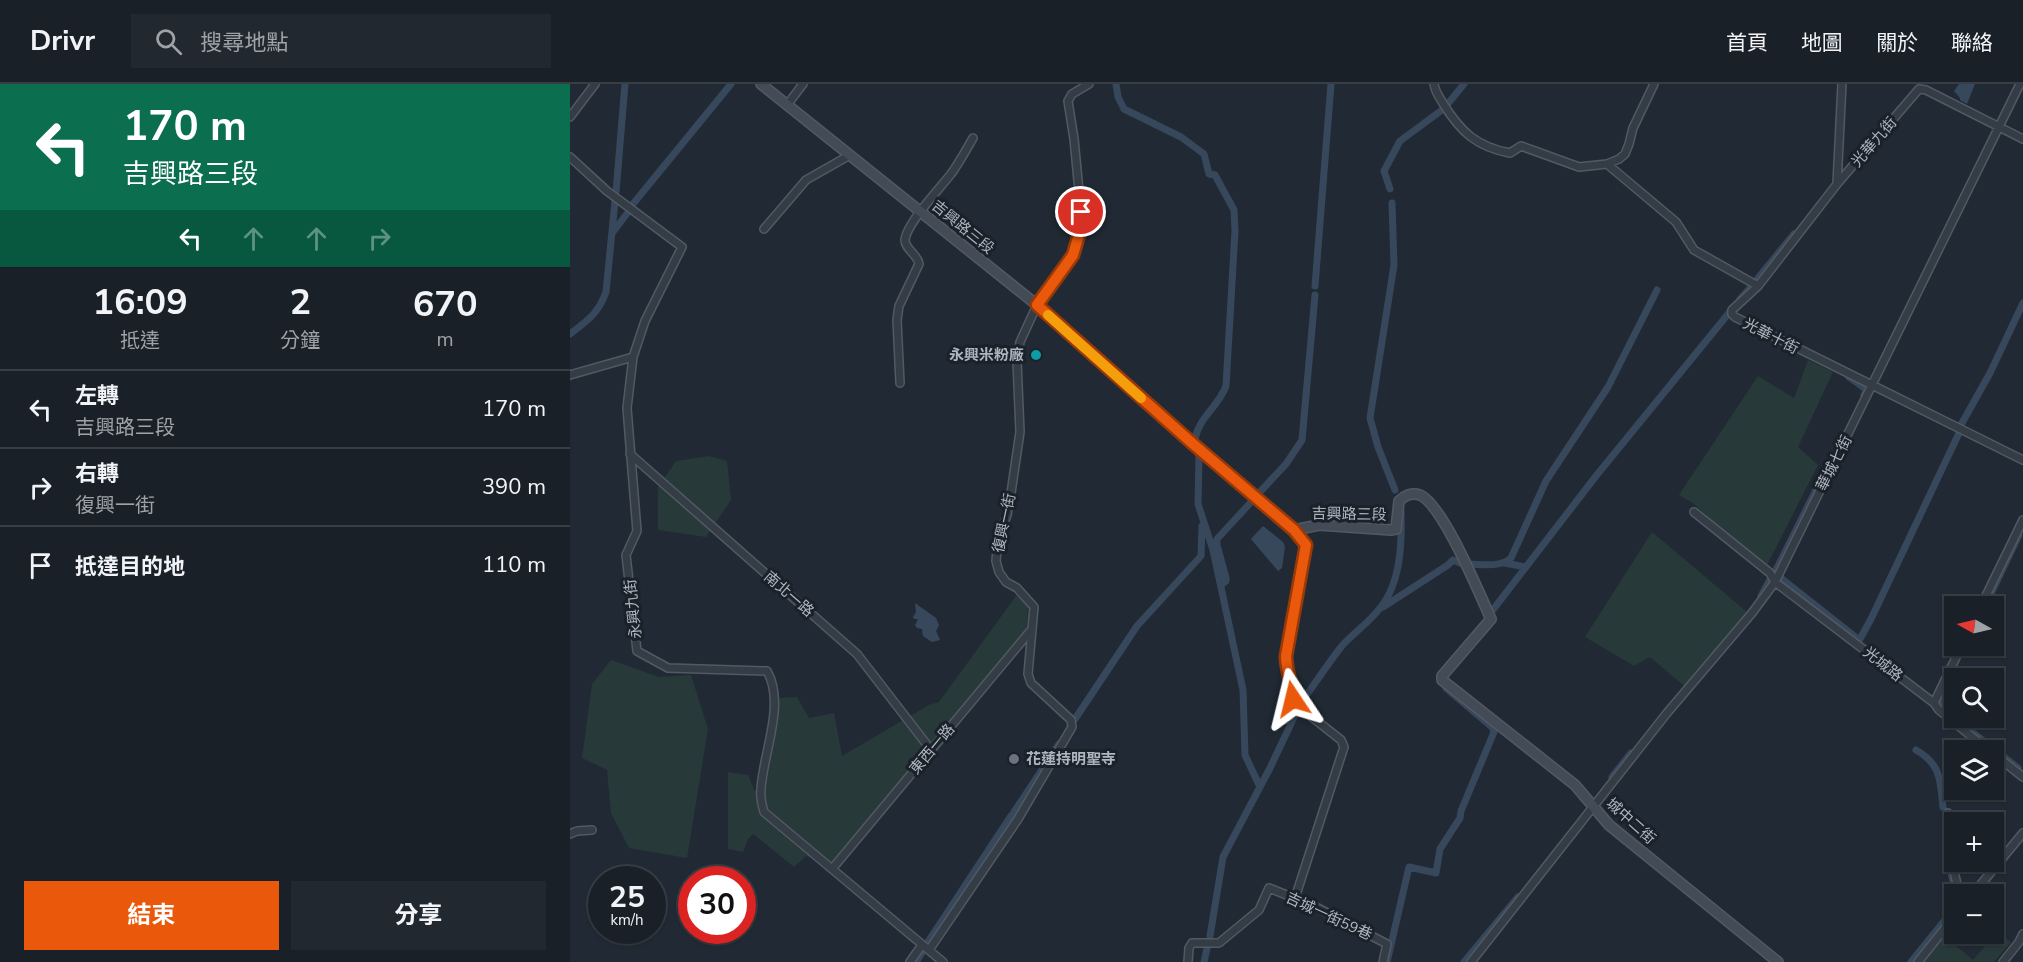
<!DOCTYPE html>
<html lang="zh-TW">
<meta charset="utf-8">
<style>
body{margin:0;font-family:"Nunito Sans","Noto Sans TC",sans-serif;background:#22282f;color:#f1f3f6;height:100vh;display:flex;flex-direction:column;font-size:22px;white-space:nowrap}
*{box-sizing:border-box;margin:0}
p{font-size:20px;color:#9fa3a7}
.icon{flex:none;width:33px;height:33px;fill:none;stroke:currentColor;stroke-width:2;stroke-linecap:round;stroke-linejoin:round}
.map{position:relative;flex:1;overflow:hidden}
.details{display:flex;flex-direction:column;background:#192027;width:570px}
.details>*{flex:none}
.banner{background:#0b6e4f;color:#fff;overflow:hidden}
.needle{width:39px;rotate:278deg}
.buttons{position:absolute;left:1374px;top:512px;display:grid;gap:12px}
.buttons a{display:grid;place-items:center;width:60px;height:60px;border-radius:0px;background:#192027;box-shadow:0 2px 4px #0004,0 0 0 2px #373e44;font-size:30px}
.speed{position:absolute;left:18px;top:782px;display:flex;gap:12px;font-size:30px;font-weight:700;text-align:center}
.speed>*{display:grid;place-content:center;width:78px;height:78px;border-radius:50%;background:#192027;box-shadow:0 2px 4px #0004,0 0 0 2px #373e44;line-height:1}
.speed small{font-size:15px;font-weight:400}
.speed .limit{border:9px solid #d22;background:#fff;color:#111}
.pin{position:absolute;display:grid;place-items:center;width:51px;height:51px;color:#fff;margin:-26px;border:3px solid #fff;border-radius:50%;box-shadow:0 2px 6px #0007}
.me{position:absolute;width:66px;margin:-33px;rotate:350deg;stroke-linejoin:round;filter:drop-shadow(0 0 4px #0008)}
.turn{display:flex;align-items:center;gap:21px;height:126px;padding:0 24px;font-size:27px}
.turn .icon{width:78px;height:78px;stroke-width:2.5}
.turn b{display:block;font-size:42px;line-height:51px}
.lanes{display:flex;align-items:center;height:57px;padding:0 24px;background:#0003;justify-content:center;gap:30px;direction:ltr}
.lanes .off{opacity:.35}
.eta{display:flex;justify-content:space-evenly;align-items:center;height:102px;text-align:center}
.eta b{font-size:36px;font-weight:700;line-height:42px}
.button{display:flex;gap:12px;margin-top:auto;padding:12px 24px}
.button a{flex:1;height:69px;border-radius:0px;background:#ea580c;color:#fff;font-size:24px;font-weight:700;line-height:69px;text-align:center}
.button a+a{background:#22282f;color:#f1f3f6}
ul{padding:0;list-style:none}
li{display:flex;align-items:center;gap:18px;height:78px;padding:0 24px;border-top:2px solid #373e44}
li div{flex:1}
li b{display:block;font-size:22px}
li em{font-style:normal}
header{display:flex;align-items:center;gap:36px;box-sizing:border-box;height:84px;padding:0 30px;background:#192027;border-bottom:2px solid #373e44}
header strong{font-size:28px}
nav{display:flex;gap:33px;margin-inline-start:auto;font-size:21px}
.search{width:420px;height:54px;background:#22282f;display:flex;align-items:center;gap:15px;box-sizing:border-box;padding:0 21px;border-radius:0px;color:#9fa3a7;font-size:22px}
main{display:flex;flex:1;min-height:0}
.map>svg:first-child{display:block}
</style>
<header>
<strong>Drivr</strong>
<div class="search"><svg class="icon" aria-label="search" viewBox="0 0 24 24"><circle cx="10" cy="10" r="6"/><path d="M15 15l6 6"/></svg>搜尋地點</div>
<nav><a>首頁</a><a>地圖</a><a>關於</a><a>聯絡</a></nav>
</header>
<main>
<section class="details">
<div class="banner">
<div class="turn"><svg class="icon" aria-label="left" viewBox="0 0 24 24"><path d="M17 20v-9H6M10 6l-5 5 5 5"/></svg><div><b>170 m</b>吉興路三段</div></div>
<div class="lanes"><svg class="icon" aria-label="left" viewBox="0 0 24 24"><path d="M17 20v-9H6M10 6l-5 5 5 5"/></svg><svg class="icon off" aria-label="ahead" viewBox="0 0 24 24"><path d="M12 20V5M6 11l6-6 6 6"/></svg><svg class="icon off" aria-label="ahead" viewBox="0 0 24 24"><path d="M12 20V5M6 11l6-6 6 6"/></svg><svg class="icon off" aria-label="right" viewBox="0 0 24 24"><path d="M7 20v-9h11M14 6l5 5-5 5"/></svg></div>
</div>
<div class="eta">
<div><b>16:09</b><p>抵達</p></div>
<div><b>2</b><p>分鐘</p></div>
<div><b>670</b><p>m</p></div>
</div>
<ul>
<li><svg class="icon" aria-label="left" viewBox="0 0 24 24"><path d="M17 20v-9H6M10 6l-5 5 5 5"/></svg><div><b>左轉</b><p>吉興路三段</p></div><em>170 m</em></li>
<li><svg class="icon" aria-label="right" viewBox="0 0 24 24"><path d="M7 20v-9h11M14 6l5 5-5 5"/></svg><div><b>右轉</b><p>復興一街</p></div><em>390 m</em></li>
<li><svg class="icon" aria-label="arrive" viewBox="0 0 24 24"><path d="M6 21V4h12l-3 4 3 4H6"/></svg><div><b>抵達目的地</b></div><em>110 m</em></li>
</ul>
<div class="button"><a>結束</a><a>分享</a></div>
</section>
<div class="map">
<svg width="1453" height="878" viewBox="0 0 1453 878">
<rect width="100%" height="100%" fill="#212a34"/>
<path fill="#273939" d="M1238,276L1263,288L1228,363L1248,381L1195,485L1123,419L1109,411L1188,292L1224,314Z
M139,372L157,377L161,416L136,453L88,446V403L106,377Z
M1082,448L1177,528L1114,602L1080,573L1064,582L1015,553Z
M446,512L458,522L456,552L262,781L236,772L224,783L183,750L178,755L173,768L158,765V688L178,691L185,707L189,708L207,614L227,613L239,634L264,629L272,672L359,621L369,618Z
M41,576L89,593L121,591L138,645L117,774L59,764L41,729L37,686L12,674L22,600Z
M1427,848L1441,858L1424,878H1352L1373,851L1403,876Z"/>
<path fill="#38485c" d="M1389,0H1405L1397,20L1390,16V14L1384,7Z
M693,442L713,458L715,463L712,484L708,487L681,455Z
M345,519L366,534L369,541L366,547L370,556L362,558L353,552L352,545L347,544L345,541L348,535H344L343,533L346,528Z"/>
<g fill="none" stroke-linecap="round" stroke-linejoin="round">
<path stroke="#38485c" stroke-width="7" d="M546,0L548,13L554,25L611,53L634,70L639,90L645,91L664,126L665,147L656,302C649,322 629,333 625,355
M876,22L894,0
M820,105L814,87L830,57L872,26
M46,108L55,0
M822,119L824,181L800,334L808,363L825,406
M63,120L161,0
M43,148L59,127
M1184,199L1224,150
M745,202L761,0
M1170,215L1180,204
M0,250C18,236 28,230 36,208L45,117
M1279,293L1297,306L1294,311
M1392,339L1420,289L1453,219
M629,371L628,420L643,466L673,606L675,671L690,703
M688,410L716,380L732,356L745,211
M935,479L955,483
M898,480C912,480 930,484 941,474L976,397L1038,303L1087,206
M1205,488L1259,380
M1212,495L1288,555H1290L1301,535L1390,347
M651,501L656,497V494L647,461V455L683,416
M1191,512L1201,494
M1415,522L1449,451
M813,523L878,481L883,476L890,479
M922,527L1026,392L1163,224
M1384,584L1368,618L1370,623L1448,684
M731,619C744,601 757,581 771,563C783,549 799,539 810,524C831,499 832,458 831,427
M505,635L567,542L631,472L632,442
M1346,666C1372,681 1370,697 1373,723
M1042,693L1061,669
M444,728L489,660
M1378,738L1379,780L1386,810
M640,852L653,773L700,684L727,627
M356,861L441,732
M346,878L353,867
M634,878L638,860
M817,878L839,783L866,789L870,765L890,734L891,727L924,648L922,643L876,604
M894,878L948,813
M1341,878L1384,825"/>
<g stroke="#525963" stroke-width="10">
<path id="street" d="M864,0C865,8 870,14 874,21C891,48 907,63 940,69L951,62L1009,83L1037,80L1049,75L1055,70L1059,60L1063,44L1084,0
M217,21L233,0
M0,33L25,0
M0,73L37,107L112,163L75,237L63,273L57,324L67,447L56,471L67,567L98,584L197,587C216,620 193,669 191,705C190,713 192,721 194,728L373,878
M1037,80L1106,138L1124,166L1188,202L1162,226V230L1165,233L1453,376
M1267,100L1272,0
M194,145L236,96L280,71
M1188,202L1267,100L1349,5L1356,6L1453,55
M0,291L63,273
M330,299L327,236L329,222L349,180C348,171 335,165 335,156C336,140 370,104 381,90C389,79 396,66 403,54
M60,370L287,570L361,666
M1124,428L1200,489L1205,498L1364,619L1369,626L1418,666
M724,446L736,461L716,571C716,586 722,600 723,615L733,626L771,656L774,663L725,814
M1411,522L1453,436
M1364,619L1392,561
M1424,670L1453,693
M1378,729L1381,737L1383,782L1389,810
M0,750L7,747L22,746
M262,785L462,545
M1403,810L1453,749
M359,866L448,735L502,643L501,636L461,599L458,590L464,523L447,504L436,498L429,488L426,477L428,455L437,431L441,409L450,348L447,277L450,258L467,221L503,171L508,154L511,128L504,55L498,17L502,10L519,0
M340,878L352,861
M618,878L619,864L622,859H649L689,826L699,804L744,822L817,860L813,878
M901,878L1097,629L1182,529L1205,498L1450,0
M1348,878L1384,833
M1433,878L1449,858L1453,850"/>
</g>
<g stroke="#525963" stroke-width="12">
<path id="secondary" d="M191,0L467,221L622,359L724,446L749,441L821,446L826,445L829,417C834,412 842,408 850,411C873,421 909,509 921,535L872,592V596L1005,701L1039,741L1208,878"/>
</g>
<use href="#street" stroke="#343c45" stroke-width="7"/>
<use href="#secondary" stroke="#434b57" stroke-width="9"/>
</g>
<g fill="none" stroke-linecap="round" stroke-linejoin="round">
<g stroke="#983908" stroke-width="15">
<path id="route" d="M511,128L508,154L503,171L467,221L622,359L724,446L736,461L716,572C716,586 722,600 723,615"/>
</g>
<use href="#route" stroke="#ea580c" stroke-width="10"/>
<path stroke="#f59e0b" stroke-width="10" d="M478,231L571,314"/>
</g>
<circle fill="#0f9aa8" stroke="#1a2129" stroke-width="2" cx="466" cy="271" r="6"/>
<circle fill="#6b7280" stroke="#1a2129" stroke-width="2" cx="444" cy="675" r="6"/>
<g text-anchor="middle" stroke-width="6" stroke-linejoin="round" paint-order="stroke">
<g font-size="15" fill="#aeb6c2" stroke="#1a2129">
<text transform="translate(1304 58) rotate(-49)" y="5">光華九街</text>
<text transform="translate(393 143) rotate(39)" y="5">吉興路三段</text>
<text transform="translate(1201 252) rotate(27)" y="5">光華十街</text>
<text transform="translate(1264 379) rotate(-63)" y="5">華城七街</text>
<text transform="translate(779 430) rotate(1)" y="5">吉興路三段</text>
<text transform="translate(434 439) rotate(-78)" y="5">復興一街</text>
<text transform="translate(219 510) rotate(41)" y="5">南北一路</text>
<text transform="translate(63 525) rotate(-96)" y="5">永興九街</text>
<text transform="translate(1313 580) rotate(38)" y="5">光城路</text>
<text transform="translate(362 665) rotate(-50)" y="5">東西一路</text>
<text transform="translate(1061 737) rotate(42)" y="5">城中二街</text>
<text transform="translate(759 832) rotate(25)" y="5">吉城一街59巷</text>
</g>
<g font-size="15" font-weight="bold" fill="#aeb6c2" stroke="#1a2129" text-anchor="end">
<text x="454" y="276">永興米粉廠</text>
<text x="456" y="680" text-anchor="start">花蓮持明聖寺</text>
</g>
</g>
</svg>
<div class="buttons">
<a><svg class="needle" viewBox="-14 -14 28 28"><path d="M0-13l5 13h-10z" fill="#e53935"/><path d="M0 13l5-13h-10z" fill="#9fa3a7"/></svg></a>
<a><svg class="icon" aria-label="search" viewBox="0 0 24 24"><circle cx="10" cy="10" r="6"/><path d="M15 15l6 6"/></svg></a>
<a><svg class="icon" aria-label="layers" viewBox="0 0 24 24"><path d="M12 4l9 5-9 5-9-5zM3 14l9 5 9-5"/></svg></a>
<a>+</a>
<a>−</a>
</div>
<div class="speed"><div>25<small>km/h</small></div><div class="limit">30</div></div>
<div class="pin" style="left:511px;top:128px;background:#d93025"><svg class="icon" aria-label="arrive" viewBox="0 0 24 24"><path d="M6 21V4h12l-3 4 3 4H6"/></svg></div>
<svg class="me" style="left:723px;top:615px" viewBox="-20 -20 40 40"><path d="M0-17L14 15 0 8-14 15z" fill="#ea580c" stroke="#fff" stroke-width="4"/></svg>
</div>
</main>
